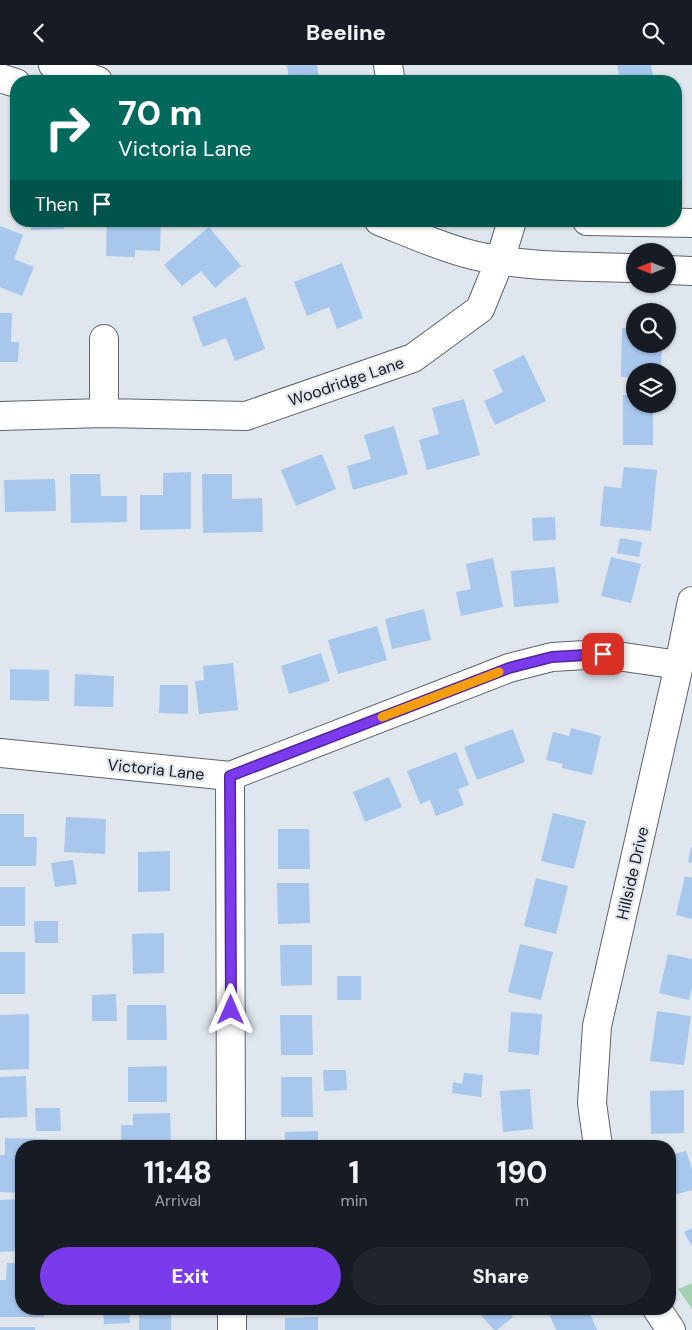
<!DOCTYPE html>
<style>
body{margin:0;font-family:"DM Sans",sans-serif;background:#20242c;color:#f1f3f6;height:100vh;display:flex;flex-direction:column;font-size:19px;white-space:nowrap}
*{box-sizing:border-box;margin:0}
p{font-size:16px;color:#9ea1a6}
.icon{flex:none;width:28px;height:28px;fill:none;stroke:currentColor;stroke-width:2;stroke-linecap:round;stroke-linejoin:round}
.map{position:relative;flex:1;overflow:hidden}
.sheet{position:absolute;left:15px;top:1075px;width:661px;height:175px;display:flex;flex-direction:column;background:#171b24;border-radius:20px;box-shadow:0 1px 4px #0004}
.sheet>*{flex:none}
.guide{position:absolute;left:10px;top:10px;width:672px;height:152px;border-radius:20px;box-shadow:0 1px 4px #0004;background:#00695c;color:#fff;overflow:hidden}
.needle{width:32px;rotate:270deg}
.buttons{position:absolute;left:626px;top:178px;display:grid;gap:10px}
.buttons a{display:grid;place-items:center;width:50px;height:50px;border-radius:50%;background:#171b24;box-shadow:0 1px 4px #0004;font-size:25px}
.pin{position:absolute;display:grid;place-items:center;width:42px;height:42px;color:#fff;margin:-21px;border-radius:10px;box-shadow:0 2px 8px #0006}
.me{position:absolute;width:55px;margin:-28px;rotate:0deg;stroke-linejoin:round;filter:drop-shadow(0 0 4px #0008)}
.turn{display:flex;align-items:center;gap:18px;height:105px;padding:0 25px;font-size:22px}
.turn .icon{width:65px;height:65px;stroke-width:2.5}
.turn b{display:block;font-size:35px;line-height:42px}
.then{display:flex;align-items:center;height:48px;padding:0 25px;background:#0003;gap:10px;font-size:19px}
.eta{display:flex;justify-content:space-evenly;align-items:center;height:85px;text-align:center}
.eta b{font-size:30px;font-weight:800;line-height:35px}
.cta{display:flex;gap:10px;margin-top:auto;padding:10px 25px}
.cta a{flex:1;height:58px;border-radius:30px;background:#7c3aed;color:#fff;font-size:20px;font-weight:800;line-height:58px;text-align:center}
.cta a+a{background:#20242c;color:#f1f3f6}
header{display:flex;justify-content:space-between;align-items:center;height:65px;padding:0 25px;background:#171b24;font-size:22px;font-weight:800}
.map>svg:first-child{display:block}
</style>
<header><svg class="icon" aria-label="back" viewBox="0 0 24 24"><path d="M15 5l-7 7 7 7"/></svg>Beeline<svg class="icon" aria-label="search" viewBox="0 0 24 24"><circle cx="10" cy="10" r="6"/><path d="M15 15l6 6"/></svg></header>
<div class="map">
<svg width="692" height="1265" viewBox="0 0 692 1265">
<rect width="100%" height="100%" fill="#dfe6ee"/>
<path fill="#a6d0b3" d="M692,1218V1244L678,1224Z"/>
<path fill="#a7c7ed" d="M287,0H317L319,16H289Z
M617,0H651L654,16H620Z
M31,156H64V164L31,165Z
M107,156H161L160,186L135,185V192L106,191Z
M0,161L23,170L14,194L34,202L22,231L0,222Z
M209,162L241,201L215,223L201,206L182,221L164,200Z
M342,198L363,253L337,264L329,242L307,251L294,217Z
M246,232L265,284L235,296L226,273L203,282L192,252Z
M0,248H12L11,277H19L18,297H0Z
M622,263H635V279L662,280L661,306H635V313L621,312Z
M524,290L546,336L495,360L484,336L503,327L493,305Z
M623,330H635V339H653V380H623Z
M464,334L480,390L427,405L419,375L439,369L432,343Z
M394,361L408,409L353,425L347,401L371,394L364,370Z
M322,389L336,424L296,441L281,405Z
M624,402L657,405L651,466L600,461L604,421L621,423Z
M191,407V464L140,465V430H163V408Z
M70,409H100L101,431H127V457L71,458Z
M202,409H232V434L262,433L263,467L203,468Z
M55,414L56,446L5,447L4,415Z
M555,452L556,475L533,476L532,453Z
M620,473L642,477L639,492L617,488Z
M611,492L641,499L631,538L601,531Z
M493,493L503,542L461,551L456,527L471,524L466,499Z
M555,502L559,538L514,542L511,506Z
M424,544L431,575L392,584L385,554Z
M377,561L387,595L338,609L328,575Z
M321,588L330,616L289,629L281,601Z
M233,598L238,645L199,649L195,616L204,615L203,601Z
M10,604L49,605V636L10,635Z
M75,609L114,611L113,642L74,641Z
M160,620H188V649L159,648Z
M571,663L601,671L592,710L562,703L563,699L546,695L553,667L569,671Z
M513,664L525,697L477,715L464,682Z
M456,687L469,720L458,724L464,740L436,751L430,735L420,739L407,706Z
M389,712L402,742L365,757L353,727Z
M553,748L586,756L574,804L541,796Z
M0,749H24V772H37L36,801H0Z
M66,752L106,754L105,789L64,787Z
M278,764H309L310,804H278Z
M691,782H692V798L688,797Z
M170,786V826L138,827V787Z
M73,795L77,819L55,822L51,798Z
M685,811L692,813V854L676,850Z
M536,813L568,821L556,869L524,861Z
M277,818H309L310,858L278,859Z
M0,822H25V861H0Z
M34,856H58V878H35Z
M164,868V908L133,909L132,869Z
M520,879L553,887L541,935L508,927Z
M280,880H312V920L281,921Z
M0,887H25V929H0Z
M668,889L692,894V922L689,935L659,928Z
M337,911H361V935H337Z
M116,929L117,956H92V930Z
M127,940H166L167,975H127Z
M657,946L691,951L684,1000L650,996Z
M511,947L542,949L539,990L508,987Z
M29,949V1004L0,1005V950Z
M280,950H312L313,990H281Z
M167,1001V1037H128V1002Z
M323,1005H346L347,1025L324,1026Z
M464,1008L483,1010L481,1032L452,1028L453,1017L462,1019Z
M26,1011L27,1052L0,1053V1012Z
M281,1012H312L313,1052H281Z
M530,1024L533,1064L503,1067L500,1026Z
M684,1025V1068L651,1069L650,1026Z
M35,1043H60L61,1066H36Z
M170,1048L171,1081H121V1060H133V1049Z
M318,1066V1081H285V1067Z
M5,1073L48,1074V1081H21V1128L0,1127V1090H5Z
M686,1086L692,1104V1125L670,1131V1090Z
M21,1134V1186L0,1187V1135Z
M692,1163V1181L684,1167Z
M7,1198H21V1244H44V1252H0V1215H6Z
M103,1244H129L130,1258L104,1259Z
M486,1244H506L513,1252L497,1265H494L480,1249Z
M547,1244H588L597,1265H556Z
M139,1248H171V1265H139Z
M318,1252V1265H285V1253Z
M0,1262H35V1265H0Z"/>
<g fill="none" stroke-linecap="round" stroke-linejoin="round">
<g stroke="#5e646b" stroke-width="30">
<path id="minor" d="M53,0L98,16
M388,0L390,12L389,16
M0,13L16,18
M379,156C407,167 436,180 465,188C519,203 579,201 635,203
M587,156L692,158
M668,205L692,206
M104,274V348
M0,351L104,348L246,351L413,293L480,244L500,195L512,156
M0,688L230,711L509,603L552,592L603,589L679,600
M230,711L231,1081
M598,1081L592,1038L597,961L679,600L692,536
M232,1244V1265
M657,1244L671,1265"/>
</g>
<use href="#minor" stroke="#fff" stroke-width="28"/>
</g>
<g fill="none" stroke-linecap="round" stroke-linejoin="round">
<g stroke="#51269a" stroke-width="12">
<path id="route" d="M231,945L230,711L509,603L552,592L603,589"/>
</g>
<use href="#route" stroke="#7c3aed" stroke-width="9"/>
<path stroke="#f59e0b" stroke-width="9" d="M382,652L499,607"/>
</g>
<g text-anchor="middle" stroke-width="4.5" stroke-linejoin="round" paint-order="stroke">
<g font-size="16" fill="#15181b" stroke="#dfe6ee">
<text transform="translate(346 316) rotate(-19)" y="6">Woodridge Lane</text>
<text transform="translate(156 704) rotate(6)" y="6">Victoria Lane</text>
<text transform="translate(632 808) rotate(-77)" y="6">Hillside Drive</text>
</g>
</g>
</svg>
<div class="buttons">
<a><svg class="needle" viewBox="-14 -14 28 28"><path d="M0-13l5 13h-10z" fill="#e53935"/><path d="M0 13l5-13h-10z" fill="#9ea1a6"/></svg></a>
<a><svg class="icon" aria-label="search" viewBox="0 0 24 24"><circle cx="10" cy="10" r="6"/><path d="M15 15l6 6"/></svg></a>
<a><svg class="icon" aria-label="layers" viewBox="0 0 24 24"><path d="M12 4l9 5-9 5-9-5zM3 14l9 5 9-5"/></svg></a>
</div>
<div class="pin" style="left:603px;top:589px;background:#d93025"><svg class="icon" aria-label="arrive" viewBox="0 0 24 24"><path d="M6 21V4h12l-3 4 3 4H6"/></svg></div>
<svg class="me" style="left:231px;top:945px" viewBox="-20 -20 40 40"><path d="M0-17L14 15 0 8-14 15z" fill="#7c3aed" stroke="#fff" stroke-width="4"/></svg>
<div class="guide">
<div class="turn"><svg class="icon" aria-label="right" viewBox="0 0 24 24"><path d="M7 20v-9h11M14 6l5 5-5 5"/></svg><div><b>70 m</b>Victoria Lane</div></div>
<div class="then">Then<svg class="icon" aria-label="arrive" viewBox="0 0 24 24"><path d="M6 21V4h12l-3 4 3 4H6"/></svg></div>
</div>
<section class="sheet">
<div class="eta">
<div><b>11:48</b><p>Arrival</p></div>
<div><b>1</b><p>min</p></div>
<div><b>190</b><p>m</p></div>
</div>
<div class="cta"><a>Exit</a><a>Share</a></div>
</section>
</div>
